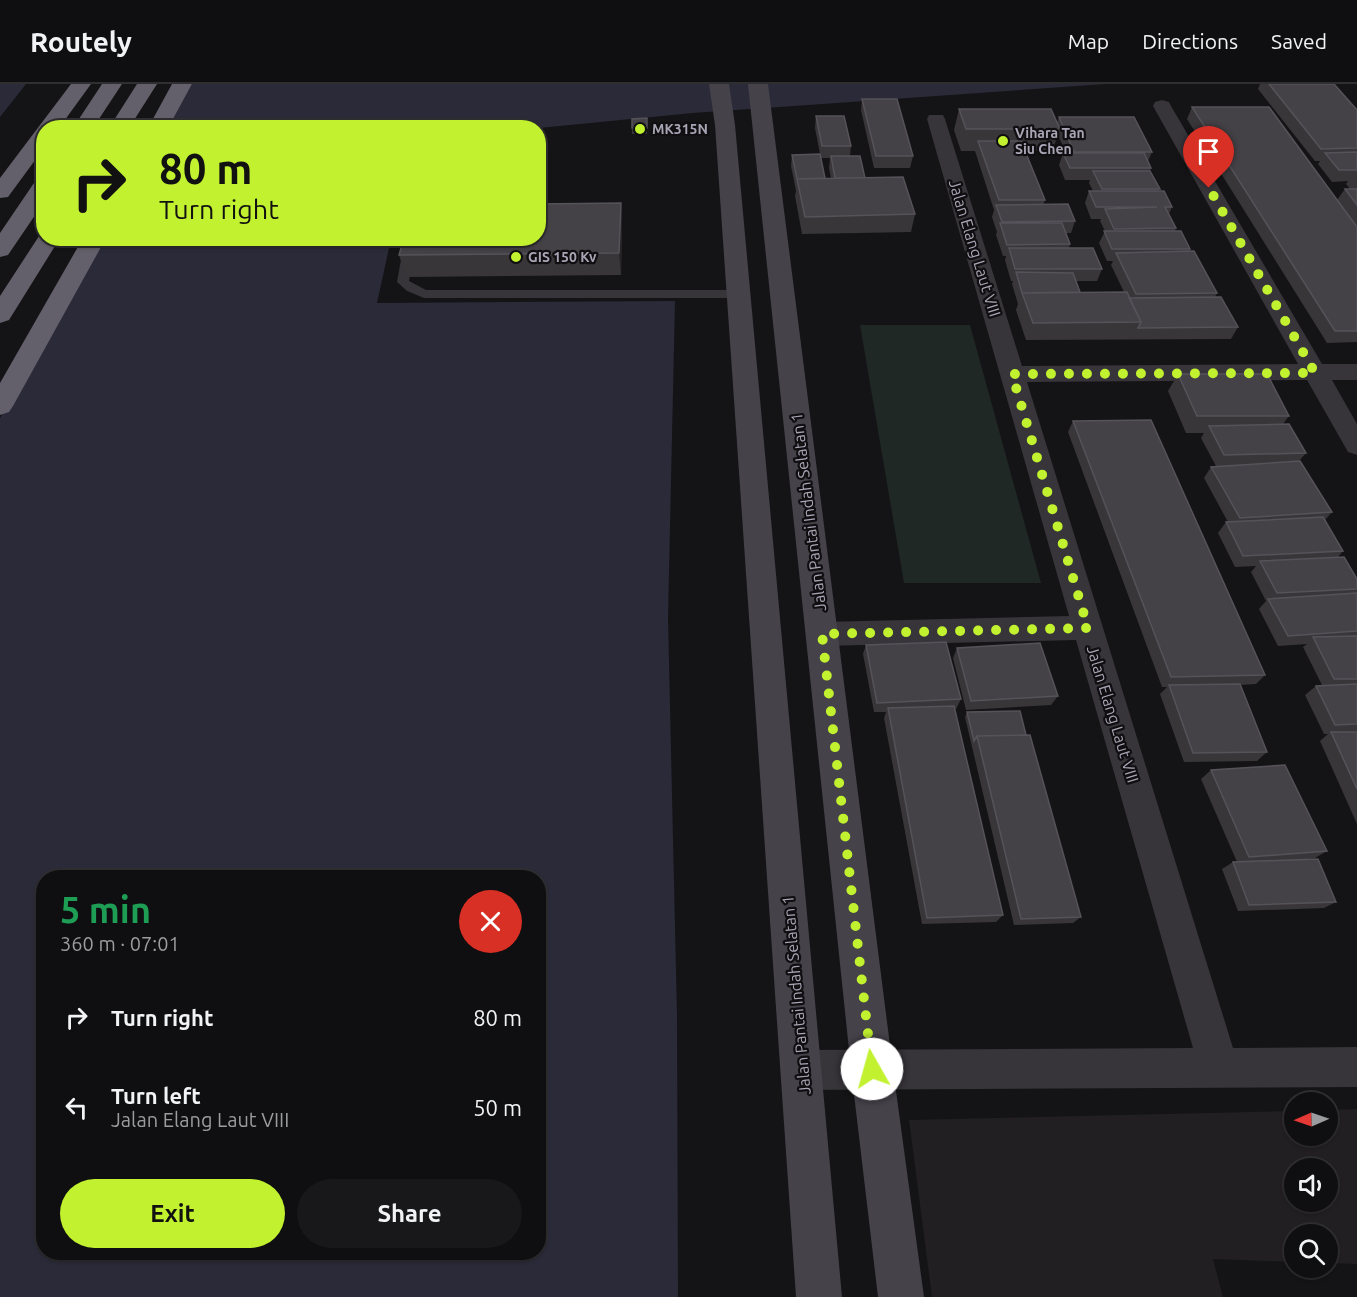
<!DOCTYPE html>
<meta charset="utf-8">
<style>
body{margin:0;font-family:Ubuntu,sans-serif;background:#181719;color:#f1f3f6;height:100vh;display:flex;flex-direction:column;font-size:22px;white-space:nowrap}
*{box-sizing:border-box;margin:0}
p{font-size:20px;color:#9b9c9f}
.icon{flex:none;width:33px;height:33px;fill:none;stroke:currentColor;stroke-width:2;stroke-linecap:round;stroke-linejoin:round}
.map{position:relative;flex:1;overflow:hidden}
.sheet{position:absolute;left:36px;top:786px;width:510px;height:390px;display:flex;flex-direction:column;background:#0f0e10;border-radius:24px;box-shadow:0 2px 4px #0004,0 0 0 2px #2f2e30}
.sheet>*{flex:none}
.hud{position:absolute;left:36px;top:36px;width:510px;height:126px;border-radius:24px;box-shadow:0 2px 4px #0004,0 0 0 2px #2f2e30;background:#c1f12f;color:#111;overflow:hidden}
.needle{width:39px;rotate:268deg}
.controls{position:absolute;left:1284px;top:1008px;display:grid;gap:12px}
.controls a{display:grid;place-items:center;width:54px;height:54px;border-radius:50%;background:#0f0e10;box-shadow:0 2px 4px #0004,0 0 0 2px #2f2e30;font-size:30px}
.pin{position:absolute;display:grid;place-items:center;width:51px;height:51px;color:#fff;margin:-62px -26px;border-radius:50% 50% 50% 0;rotate:-45deg;box-shadow:0 0 6px #0007}
.pin .icon{rotate:45deg}
.me{position:absolute;width:66px;margin:-33px;rotate:353deg;stroke-linejoin:round;filter:drop-shadow(0 0 4px #0008)}
.turn{display:flex;align-items:center;gap:21px;height:126px;padding:0 24px;font-size:27px}
.turn .icon{width:78px;height:78px;stroke-width:2.5}
.turn b{display:block;font-size:42px;line-height:51px}
.round{display:grid;place-items:center;flex:none;width:63px;height:63px;border-radius:32px;background:#181719}
.head{display:flex;align-items:center;justify-content:space-between;height:102px;padding:0 24px}
h1{font-size:36px;font-weight:700;line-height:45px;color:#1e9e55}
.primary-button{display:flex;gap:12px;margin-top:auto;padding:12px 24px}
.primary-button a{flex:1;height:69px;border-radius:36px;background:#c1f12f;color:#111;font-size:24px;font-weight:700;line-height:69px;text-align:center}
.primary-button a+a{background:#181719;color:#f1f3f6}
ul{padding:0;list-style:none}
li{display:flex;align-items:center;gap:18px;height:90px;padding:0 24px}
li div{flex:1}
li b{display:block;font-size:22px}
li em{font-style:normal}
header{display:flex;align-items:center;gap:36px;box-sizing:border-box;height:84px;padding:0 30px;background:#0f0e10;border-bottom:2px solid #2f2e30}
header strong{font-size:28px}
nav{display:flex;gap:33px;margin-inline-start:auto;font-size:21px}
.map>svg:first-child{display:block}
</style>
<header>
<strong>Routely</strong>
<nav><a>Map</a><a>Directions</a><a>Saved</a></nav>
</header>
<div class="map">
<svg width="1357" height="1213" viewBox="0 0 1357 1213">
<rect width="100%" height="100%" fill="#141315"/>
<path fill="#211f22" fill-rule="evenodd" d="M1357,1025V1180L1328,1179V1150H1294V1178L1213,1175L1223,1213H932L909,1036L1294,1027V1052H1328V1026ZM1294,1084H1328V1118H1294Z"/>
<path fill="#202825" d="M860,241H970L1041,499H904Z"/>
<path fill="#2a2a39" fill-rule="evenodd" d="M0,0H26L0,33Z
M192,0H1106L693,29L539,44H167Z
M103,155H391L377,219L675,217L668,534L677,931L678,1213H0V334ZM44,794H538V1168H44Z"/>
<g fill="none" stroke-linecap="round" stroke-linejoin="round">
<path fill="#37343a" fill-rule="evenodd" d="M408,167L414,170L409,197L426,206H738L744,210L738,214H424L407,207L397,198L402,170Z"/>
<path fill="#37343a" fill-rule="evenodd" d="M1162,16L1169,18L1171,22L1322,280H1357V296H1332L1357,340V371L1348,368L1307,296L1027,298L1233,964L1357,963V1003L802,1006L788,1000L782,986L788,972L802,966L1193,964L1076,556L822,562L811,559L807,550L811,541L822,538L1069,532L927,35L929,31H943L945,35L1022,282L1298,280L1153,22L1155,18Z"/>
<path fill="#45424a" fill-rule="evenodd" d="M709,0H729L735,41L842,1213H796L715,41Z
M748,0H768L893,985L924,1213H878L851,985Z"/>
<path fill="#64606b" fill-rule="evenodd" d="M71,0H91L59,44H44V64L8,113L0,114V94Z
M102,0H122L93,44H73Z
M137,0H157L129,44H109Z
M172,0H192L168,44H148Z
M44,95V118L8,171L0,173V149L36,96Z
M41,149H44V154H60L9,236L0,239V212Z
M83,154H106L13,322L9,328L0,331V299Z"/>
</g>
<path fill="#39363a" fill-rule="evenodd" d="M1260,0H1334L1357,26V258L1327,259L1187,35L1192,23L1337,116L1345,105H1350L1346,100L1348,97L1332,98L1318,80L1320,77H1315L1258,5Z
M862,15L913,72L910,84H874L861,26Z
M959,25L1057,39L1059,33L1152,68L1148,77L1151,84L1150,87L1160,105L1158,107L1172,123L1169,130L1176,144L1175,147L1190,165L1189,168L1217,209L1215,213L1238,243L1231,255L1026,256L1016,226L1018,220L1012,200L1013,197H1011L1005,176L1006,172H1003L996,151L997,148L992,133L994,126L975,67H961L954,46ZM1058,51L1066,69H1063L1059,81L1065,96H1090L1089,99L1093,107H1089L1085,119L1091,135H1101L1100,137L1105,147L1099,159L1107,177H1113L1111,181L1124,208H1080L1076,197H1097L1102,185L1069,164L1070,160L1066,149H1071L1075,137L1043,121L1045,116L1025,67H1052Z
M816,32L851,62L850,72L865,94L915,130L911,148L802,150L795,112L796,107L791,82L792,71L820,70L815,44ZM821,74H830L829,84L831,94H825Z
M647,34V50H632V35Z
M621,119L622,141L621,191L406,193L399,171Z
M1178,290L1289,332L1283,340L1306,369L1299,377L1332,428L1325,436L1343,467L1338,473L1357,495V740L1320,657L1328,650H1324L1305,611L1316,602L1322,601L1303,563L1307,560L1278,562L1259,525L1266,517L1251,488L1256,482L1235,483L1218,449L1226,438H1228L1204,394L1211,383L1216,382L1201,354L1204,349H1186L1168,307Z
M1073,337L1265,591L1256,600L1240,601L1267,668L1257,677L1184,678L1160,610L1167,603H1162L1068,348Z
M866,561L961,615L956,625H955L1003,831L996,838L922,840L884,634L886,628H874L863,570Z
M957,564L1058,612L1051,621L966,626L953,574Z
M967,628L1026,651L1081,833L1073,839L1014,841L965,633Z
M1211,686L1327,767L1315,774L1299,776L1336,818L1324,824L1238,827L1222,785L1233,778H1237L1201,695Z"/>
<path fill="#252326" d="M621,119L622,141L621,191L619,169Z"/>
<path fill="#454247" stroke="#555259" stroke-width="1.5" d="M1269,0H1334L1357,26V64L1321,65Z
M862,15H897L913,72H876Z
M1192,23H1269L1357,143V247H1335Z
M959,25H1051L1060,45H966Z
M816,32H844L851,62H822Z
M1059,33H1134L1152,68H1074Z
M647,34V44H632V35Z
M978,57H1021L1045,116H999Z
M1357,68V86H1339L1325,69Z
M1063,69H1144L1151,84H1070Z
M820,70L825,94L797,95L792,71Z
M831,72H860L865,94H835Z
M1093,87H1150L1160,105H1102Z
M903,93L915,130L805,133L797,95Z
M1345,105H1357V121Z
M1089,107H1164L1172,123H1165L1176,144L1114,145L1105,125L1157,123H1096Z
M621,119L619,169L399,171L404,154H538V120Z
M1068,120L1075,137L1002,138L996,121Z
M1000,139H1062L1070,160L1007,161Z
M1104,147H1181L1190,165H1112Z
M1009,164H1093L1102,185H1015Z
M1194,167L1217,209L1136,210L1116,169Z
M1016,188L1073,189L1080,208L1022,209Z
M1127,208L1141,238L1033,239L1022,209Z
M1221,213L1238,243L1138,244L1141,238L1129,214Z
M1178,290H1267L1289,332H1197Z
M1151,336L1265,591L1171,593L1073,337Z
M1289,340L1306,369L1224,371L1209,342Z
M1300,377L1332,428L1240,434L1211,383Z
M1323,433L1343,467L1243,472L1226,438Z
M1344,473L1357,495V505L1277,509L1260,477Z
M1357,509V547L1288,552L1268,515Z
M1357,552V595H1334L1313,553Z
M946,558L961,615L877,619L866,561Z
M1040,559L1058,612L971,617L957,564Z
M1240,600L1267,668L1193,669L1169,601Z
M1357,600V640L1335,641L1316,602Z
M954,622L1003,831L927,834L888,624Z
M1020,627L1026,651L977,652L974,657L967,628Z
M1331,648H1357V705Z
M1030,651L1081,833L1021,835L977,652Z
M1285,681L1327,767L1249,773L1211,686Z
M1318,775L1336,818L1249,821L1233,778Z"/>
<g fill="none" stroke-linecap="round" stroke-linejoin="round">
<path stroke="#c1f12f" stroke-width="10" stroke-dasharray="0 18" d="M872,985L822,550L1088,544L1012,290L1315,289L1209,104"/>
</g>
<g fill="#c1f12f" stroke="#0f0e10" stroke-width="2">
<circle cx="640" cy="45" r="6"/>
<circle cx="1003" cy="57" r="6"/>
<circle cx="516" cy="173" r="6"/>
</g>
<g text-anchor="middle" stroke-width="4.5" stroke-linejoin="round" paint-order="stroke">
<g font-size="14" font-weight="bold" fill="#aaa5b5" stroke="#0f0e10" text-anchor="start">
<text x="652" y="50">MK315N</text>
<text x="1015" y="54">Vihara Tan<tspan x="1015" dy="16">Siu Chen</tspan></text>
<text x="528" y="178">GIS 150 Kv</text>
</g>
<g font-size="16" fill="#aaa5b5" stroke="#0f0e10">
<text transform="translate(975 164) rotate(73)" y="6">Jalan Elang Laut VIII</text>
<text transform="translate(808 428) rotate(-97)" y="6">Jalan Pantai Indah Selatan 1</text>
<text transform="translate(1113 630) rotate(73)" y="6">Jalan Elang Laut VIII</text>
<text transform="translate(796 911) rotate(-95)" y="6">Jalan Pantai Indah Selatan 1</text>
</g>
</g>
</svg>
<div class="controls">
<a><svg class="needle" viewBox="-14 -14 28 28"><path d="M0-13l5 13h-10z" fill="#e53935"/><path d="M0 13l5-13h-10z" fill="#9b9c9f"/></svg></a>
<a><svg class="icon" aria-label="sound" viewBox="0 0 24 24"><path d="M4 9h4l5-4v14l-5-4H4zM17 9q2 3 0 6"/></svg></a>
<a><svg class="icon" aria-label="search" viewBox="0 0 24 24"><circle cx="10" cy="10" r="6"/><path d="M15 15l6 6"/></svg></a>
</div>
<div class="pin" style="left:1209px;top:104px;background:#d93025"><svg class="icon" aria-label="arrive" viewBox="0 0 24 24"><path d="M6 21V4h12l-3 4 3 4H6"/></svg></div>
<svg class="me" style="left:872px;top:985px" viewBox="-20 -20 40 40"><circle r="19" fill="#fff"/><path d="M0-13L10 11 0 6-10 11z" fill="#c1f12f"/></svg>
<div class="hud">
<div class="turn"><svg class="icon" aria-label="right" viewBox="0 0 24 24"><path d="M7 20v-9h11M14 6l5 5-5 5"/></svg><div><b>80 m</b>Turn right</div></div>
</div>
<section class="sheet">
<div class="head"><div><h1>5 min</h1><p>360 m · 07:01</p></div><a class="round" style="background:#d93025;color:#fff"><svg class="icon" aria-label="close" viewBox="0 0 24 24"><path d="M6 6l12 12M18 6L6 18"/></svg></a></div>
<ul>
<li><svg class="icon" aria-label="right" viewBox="0 0 24 24"><path d="M7 20v-9h11M14 6l5 5-5 5"/></svg><div><b>Turn right</b></div><em>80 m</em></li>
<li><svg class="icon" aria-label="left" viewBox="0 0 24 24"><path d="M17 20v-9H6M10 6l-5 5 5 5"/></svg><div><b>Turn left</b><p>Jalan Elang Laut VIII</p></div><em>50 m</em></li>
</ul>
<div class="primary-button"><a>Exit</a><a>Share</a></div>
</section>
</div>
